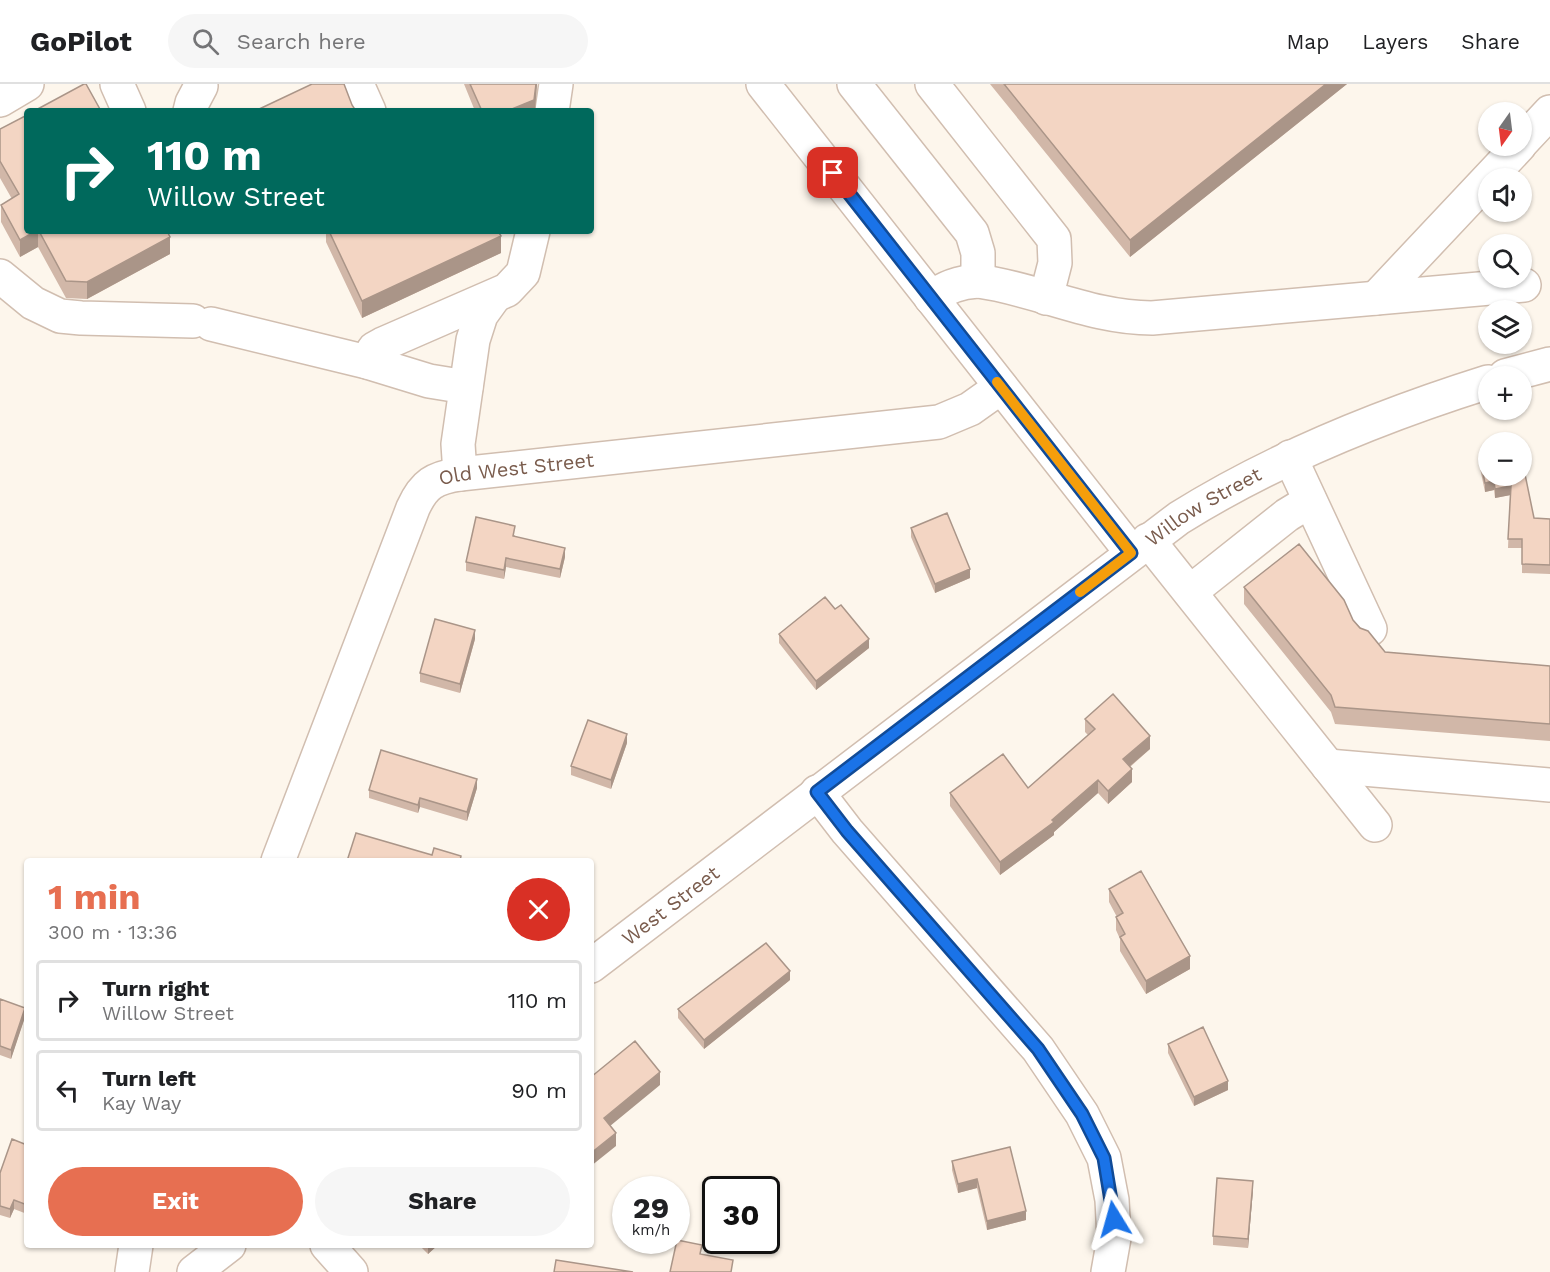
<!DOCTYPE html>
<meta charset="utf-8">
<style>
body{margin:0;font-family:"Work Sans",sans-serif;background:#f6f6f6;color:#202124;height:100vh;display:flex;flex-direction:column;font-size:22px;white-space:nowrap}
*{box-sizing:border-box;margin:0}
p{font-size:20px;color:#757577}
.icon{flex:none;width:33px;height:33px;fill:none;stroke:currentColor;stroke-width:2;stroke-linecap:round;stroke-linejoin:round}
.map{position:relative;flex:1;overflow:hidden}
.drawer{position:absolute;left:24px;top:774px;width:570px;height:390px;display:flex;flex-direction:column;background:#fff;border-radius:6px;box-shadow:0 2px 4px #0004}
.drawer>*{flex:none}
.top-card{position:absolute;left:24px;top:24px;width:570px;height:126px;border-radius:6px;box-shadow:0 2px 4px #0004;background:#00695c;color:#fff;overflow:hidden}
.needle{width:39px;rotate:194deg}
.fabs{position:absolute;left:1478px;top:18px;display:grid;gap:12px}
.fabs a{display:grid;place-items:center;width:54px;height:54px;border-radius:50%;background:#fff;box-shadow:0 2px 4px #0004;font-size:30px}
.speed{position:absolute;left:612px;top:1092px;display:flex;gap:12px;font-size:30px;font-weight:700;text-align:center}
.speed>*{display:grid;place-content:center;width:78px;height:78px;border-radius:50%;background:#fff;box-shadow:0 2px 4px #0004;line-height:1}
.speed small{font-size:15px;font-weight:400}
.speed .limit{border:3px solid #111;border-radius:9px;background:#fff;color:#111}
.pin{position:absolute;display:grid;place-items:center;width:51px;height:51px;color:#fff;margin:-26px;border-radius:12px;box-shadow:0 3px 9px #0006}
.me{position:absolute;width:66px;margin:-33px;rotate:352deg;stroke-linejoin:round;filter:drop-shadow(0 0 4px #0008)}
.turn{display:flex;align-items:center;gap:21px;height:126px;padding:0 24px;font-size:27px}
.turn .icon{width:78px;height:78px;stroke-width:2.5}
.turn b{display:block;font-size:42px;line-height:51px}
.round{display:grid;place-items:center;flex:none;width:63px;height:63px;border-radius:32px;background:#f6f6f6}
.summary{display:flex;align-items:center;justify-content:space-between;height:102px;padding:0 24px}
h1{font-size:36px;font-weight:700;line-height:45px;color:#e76f51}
.cta{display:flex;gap:12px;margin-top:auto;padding:12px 24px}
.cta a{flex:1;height:69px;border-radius:36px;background:#e76f51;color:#fff;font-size:24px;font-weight:700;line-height:69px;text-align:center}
.cta a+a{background:#f6f6f6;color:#202124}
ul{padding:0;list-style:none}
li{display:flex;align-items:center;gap:18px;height:81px;margin:0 12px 9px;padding:0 12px;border:3px solid #e0e0e0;border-radius:6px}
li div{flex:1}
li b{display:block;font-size:22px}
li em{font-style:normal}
header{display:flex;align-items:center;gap:36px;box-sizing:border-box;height:84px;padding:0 30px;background:#fff;border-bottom:2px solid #e0e0e0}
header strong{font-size:28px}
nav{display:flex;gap:33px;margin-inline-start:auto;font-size:21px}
.search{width:420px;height:54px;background:#f6f6f6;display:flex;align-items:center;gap:15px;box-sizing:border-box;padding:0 21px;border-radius:33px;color:#757577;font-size:22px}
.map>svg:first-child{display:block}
</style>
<header>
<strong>GoPilot</strong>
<div class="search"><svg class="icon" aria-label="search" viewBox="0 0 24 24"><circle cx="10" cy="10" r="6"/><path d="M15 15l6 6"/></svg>Search here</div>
<nav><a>Map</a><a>Layers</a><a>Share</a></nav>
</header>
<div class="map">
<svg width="1550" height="1188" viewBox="0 0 1550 1188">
<rect width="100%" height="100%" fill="#fdf6ec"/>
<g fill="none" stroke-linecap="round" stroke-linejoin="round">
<g stroke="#d1beb0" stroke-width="36">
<g id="minor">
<path d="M117,0L129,27"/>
<path d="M357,0L369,27"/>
<path d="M763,0L1132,469"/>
<path d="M854,0L972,149L978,169V197"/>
<path d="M932,0L1054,155L1055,179L1046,214"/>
<path d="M0,16L27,0"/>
<path d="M190,27L192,19L201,2"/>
<path d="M552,27L556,0"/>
<path d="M1521,59L1550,28"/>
<path d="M0,192L33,219L60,232L81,234L193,237"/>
<path d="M931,214C945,203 960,198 978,197C1037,205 1091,234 1152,234L1524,201"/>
<path d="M1376,214L1519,62"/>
<path d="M211,240L367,278L429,297L466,303"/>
<path d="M367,278L374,265L383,260L507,206L523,189L533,147"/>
<path d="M1505,292L1550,280"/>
<path d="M1290,373L1370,545"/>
<path d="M460,390L458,360L473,256L481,231L494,213"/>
<path d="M1148,456L1375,741"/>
<path d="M1190,508L1287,431L1310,417"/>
<path d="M1328,682L1550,701"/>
<path d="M817,708L847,747L1038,965L1082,1030L1104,1074L1112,1116L1114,1154L1108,1188"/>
<path id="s1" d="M278,777L413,424C424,400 434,394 460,390L939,338L970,325L1001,303"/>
<path id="s2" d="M591,882L1179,434C1275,374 1380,332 1488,298"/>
<path d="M327,1161L351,1188"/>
<path d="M132,1188L136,1161"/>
<path d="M194,1188L229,1161"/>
</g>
</g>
<use href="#minor" stroke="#fff" stroke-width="33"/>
</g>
<path fill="#d1b7a8" d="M464,0H537L535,27H475Z
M990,0H1347L1130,173Z
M27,31V147H167L170,170L87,215L66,214L38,163L20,173L1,138V121L12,115L0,94V45Z
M326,147H498L501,169L362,234L326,158Z
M1485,366L1521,392L1534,434L1550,435V490L1522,489V464H1508L1510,411L1495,414L1494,406L1485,408L1480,384V375L1485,374Z
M911,444L970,494L935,509L911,453Z
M515,451V453L565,473L560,494L506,483L504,495L466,487V478Z
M1244,503L1353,536L1385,568L1550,582V657L1335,640L1331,628L1244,520Z
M835,525L869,564L816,606L779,559V550Z
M475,555L460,609L420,598V589Z
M1085,635L1150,665L1130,683L1132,698L1108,720L1098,709L1054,748V751L1000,791L950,722V709L1028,704L1088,651L1085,648Z
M627,659L611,705L571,691V682Z
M477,704L467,737L420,723L418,729L369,714V706Z
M1109,805L1190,885L1146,910L1120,867V855L1116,846V833H1117L1109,818Z
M790,896L704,965L678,934V925Z
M0,915L25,933L11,975L0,971Z
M1168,960L1228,1006L1194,1022L1168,969Z
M27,1061V1130L14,1125L10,1134L0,1131V1089Z
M952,1077L1026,1136L987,1146L977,1104L958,1109L952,1086Z
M1253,1106L1248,1164L1213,1161V1152Z
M419,1161H438L428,1170Z"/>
<path fill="#aa9588" d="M536,0H537L535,27H507Z
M1326,0H1347L1130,173V156Z
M36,147H38V163L20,173V156Z
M501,152V169L362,234V217Z
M170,153V170L87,215V198Z
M1494,397V406L1485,408V399Z
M1511,402V411L1495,414V405Z
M565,464V473L560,494V485Z
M506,474V483L504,495V486Z
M970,485V494L935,509V500Z
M475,546V555L460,609V600Z
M869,555V564L816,606V597Z
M627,650V659L611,705V696Z
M1150,652V665L1123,688V675Z
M1132,685V698L1108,720V707Z
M477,695V704L467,737V728Z
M1098,696V709L1054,748V751L1000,791V778L1052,736Z
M420,714V723L418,729V721Z
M1190,872V885L1146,910V897Z
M790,887V896L704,965V956Z
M25,924V933L11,975V966Z
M660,988V1001L604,1047V1034Z
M1228,997V1006L1194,1022V1013Z
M616,1049V1062L591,1082V1069Z
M977,1095V1104L958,1109V1100Z
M1253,1097V1106L1248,1164V1155Z
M14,1116V1125L10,1134V1125Z
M1026,1127V1136L987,1146V1137Z
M428,1161H438L428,1170Z"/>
<path fill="#f3d5c3" stroke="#aa9588" stroke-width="1.5" d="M84,0H86L101,27H34Z
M312,0H344L352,21L356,27H255Z
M470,0H536L534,16L507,27H482Z
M1004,0H1326L1130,156Z
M27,31V147H36L20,156L1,121L19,110L0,77V45Z
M39,147H167L170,153L87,198L66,197Z
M329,147H498L501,152L362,217Z
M1485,366H1488V392H1521V371L1534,434L1550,435V481L1522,480V455H1508L1511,402L1495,405L1494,397L1485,399L1480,375L1487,374Z
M947,429L970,485L935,500L911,444Z
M476,433L515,442L513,452L565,464L560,485L506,474L504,486L466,478Z
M1299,460L1344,516L1353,536L1360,544L1368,547L1385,568L1550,582V640L1335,623L1331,611L1244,503Z
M825,513L835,525L841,521L869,555L816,597L779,550Z
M435,535L475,546L460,600L420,589Z
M1113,610L1150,652L1123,675L1132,685L1108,707L1098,696L1052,736L1054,738L1000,778L950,709L1003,670L1028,704L1095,645L1085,635Z
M588,636L627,650L611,696L571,682Z
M381,666L477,695L467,728L420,714L418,721L369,706Z
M356,749L432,771L434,764L461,772L460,777H347Z
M1141,787L1190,872L1146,897L1120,853L1125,850L1116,833L1123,829L1109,805Z
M766,859L790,887L704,956L678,925Z
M0,915L25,924L11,966L0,962Z
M1203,943L1228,997L1194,1013L1168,960Z
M635,957L660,988L604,1034L616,1049L591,1069V993Z
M12,1055L27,1061V1121L14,1116L10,1125L0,1122V1089Z
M1010,1063L1026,1127L987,1137L977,1095L958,1100L952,1077Z
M1217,1094L1253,1097L1248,1155L1213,1152Z
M677,1156L702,1161L700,1170L733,1176L731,1188H670Z
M556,1176L633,1188H554Z"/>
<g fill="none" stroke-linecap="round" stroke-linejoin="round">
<g stroke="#114b97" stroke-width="15">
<path id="route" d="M833,89L1131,469L817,708L847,747L1038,965L1082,1030L1104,1074L1114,1135"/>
</g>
<use href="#route" stroke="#1a73e8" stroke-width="10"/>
<path stroke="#f59e0b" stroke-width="10" d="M997,298L1131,469L1080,508"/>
</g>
<g text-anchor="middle" stroke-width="6" stroke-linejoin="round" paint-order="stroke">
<g font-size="20" fill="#7a5c4d" stroke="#fffaf3">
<text dy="7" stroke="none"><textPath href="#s1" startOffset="496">Old West Street</textPath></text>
<text dy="7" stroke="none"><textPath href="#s2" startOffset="766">Willow Street</textPath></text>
<text dy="7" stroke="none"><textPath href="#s2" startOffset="100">West Street</textPath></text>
</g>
</g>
</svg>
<div class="fabs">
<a><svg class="needle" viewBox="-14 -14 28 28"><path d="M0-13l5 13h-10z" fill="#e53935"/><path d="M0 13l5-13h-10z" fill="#757577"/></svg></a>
<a><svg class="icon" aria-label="sound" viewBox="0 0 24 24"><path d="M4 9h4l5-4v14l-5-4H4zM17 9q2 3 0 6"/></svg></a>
<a><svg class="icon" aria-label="search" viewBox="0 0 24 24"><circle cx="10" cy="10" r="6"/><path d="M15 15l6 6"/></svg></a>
<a><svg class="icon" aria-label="layers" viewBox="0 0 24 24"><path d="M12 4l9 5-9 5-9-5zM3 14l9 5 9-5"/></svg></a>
<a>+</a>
<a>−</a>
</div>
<div class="speed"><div>29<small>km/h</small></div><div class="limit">30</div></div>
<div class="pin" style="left:833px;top:89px;background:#d93025"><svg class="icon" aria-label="arrive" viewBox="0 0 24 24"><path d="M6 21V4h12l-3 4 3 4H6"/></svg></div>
<svg class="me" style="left:1114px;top:1135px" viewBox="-20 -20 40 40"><path d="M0-17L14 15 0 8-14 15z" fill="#1a73e8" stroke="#fff" stroke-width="4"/></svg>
<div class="top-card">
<div class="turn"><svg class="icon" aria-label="right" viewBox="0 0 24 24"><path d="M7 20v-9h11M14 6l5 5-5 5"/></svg><div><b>110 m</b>Willow Street</div></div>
</div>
<section class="drawer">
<div class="summary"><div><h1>1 min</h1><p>300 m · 13:36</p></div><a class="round" style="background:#d93025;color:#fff"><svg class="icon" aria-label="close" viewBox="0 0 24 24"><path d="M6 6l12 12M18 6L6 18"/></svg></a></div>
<ul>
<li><svg class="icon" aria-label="right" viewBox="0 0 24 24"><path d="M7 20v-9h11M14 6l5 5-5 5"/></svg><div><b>Turn right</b><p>Willow Street</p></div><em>110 m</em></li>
<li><svg class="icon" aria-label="left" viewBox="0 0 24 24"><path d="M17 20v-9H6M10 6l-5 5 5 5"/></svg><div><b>Turn left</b><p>Kay Way</p></div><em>90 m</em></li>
</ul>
<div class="cta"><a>Exit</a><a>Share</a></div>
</section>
</div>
